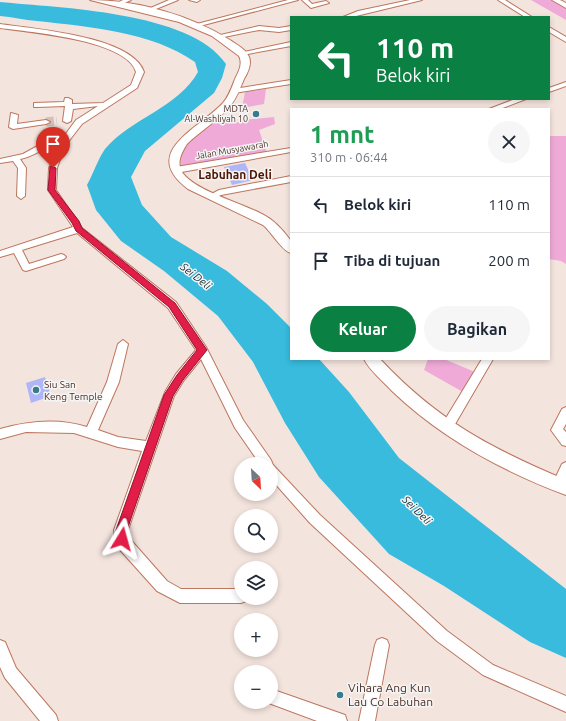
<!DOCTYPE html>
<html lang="id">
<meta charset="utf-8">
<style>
body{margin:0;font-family:Ubuntu,sans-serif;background:#f6f6f7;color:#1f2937;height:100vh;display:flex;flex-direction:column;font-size:15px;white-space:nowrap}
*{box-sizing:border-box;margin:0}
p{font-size:13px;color:#747a83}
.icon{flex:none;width:22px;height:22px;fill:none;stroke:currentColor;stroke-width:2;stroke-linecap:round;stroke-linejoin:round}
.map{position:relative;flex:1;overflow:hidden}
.sheet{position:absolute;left:290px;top:108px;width:260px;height:252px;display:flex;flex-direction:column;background:#fff;border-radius:0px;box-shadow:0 2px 6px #0003}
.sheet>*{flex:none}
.top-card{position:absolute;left:290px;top:16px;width:260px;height:84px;border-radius:0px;box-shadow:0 2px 6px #0003;background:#0b8043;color:#fff;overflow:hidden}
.needle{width:26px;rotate:155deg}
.buttons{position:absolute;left:234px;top:457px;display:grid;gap:8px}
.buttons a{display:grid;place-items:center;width:44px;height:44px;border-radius:50%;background:#fff;box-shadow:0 2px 6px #0003;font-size:20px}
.pin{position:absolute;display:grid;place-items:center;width:34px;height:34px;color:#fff;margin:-41px -17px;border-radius:50% 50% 50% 0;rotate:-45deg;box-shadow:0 0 4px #0007}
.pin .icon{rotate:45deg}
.me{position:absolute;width:44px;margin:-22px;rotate:8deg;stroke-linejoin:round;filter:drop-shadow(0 0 3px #0008)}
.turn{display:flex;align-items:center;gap:14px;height:84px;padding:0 20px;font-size:18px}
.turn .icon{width:52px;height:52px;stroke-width:2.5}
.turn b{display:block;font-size:28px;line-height:34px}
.round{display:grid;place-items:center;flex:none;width:42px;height:42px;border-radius:21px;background:#f6f6f7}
.headline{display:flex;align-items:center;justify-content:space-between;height:68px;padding:0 20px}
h1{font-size:24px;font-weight:700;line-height:30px;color:#1e9e55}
.button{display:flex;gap:8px;margin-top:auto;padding:8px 20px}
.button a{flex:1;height:46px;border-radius:24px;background:#0b8043;color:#fff;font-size:16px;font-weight:700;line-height:46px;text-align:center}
.button a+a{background:#f6f6f7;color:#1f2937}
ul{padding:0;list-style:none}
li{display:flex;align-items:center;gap:12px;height:56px;padding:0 20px;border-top:1px solid #e0e1e3}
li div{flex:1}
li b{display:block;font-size:15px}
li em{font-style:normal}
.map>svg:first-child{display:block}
</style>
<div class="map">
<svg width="566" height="721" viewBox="0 0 566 721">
<rect width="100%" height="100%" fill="#f4e4de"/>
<path fill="#efaad8" d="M531,0H552L566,8V20Z
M266,89L264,104L242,108L245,92Z
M274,117L275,124L259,130L267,153L181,167C180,142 198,134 215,118L242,123L243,120Z
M549,136H566V264L561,261L549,259Z
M428,359H444L475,372L463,392L424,370Z"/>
<path fill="#38bbdd" d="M0,2C59,8 190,11 226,64L222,78L214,93L145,151L131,177L142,205L171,237L227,271L267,304L291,328V359H319L349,392L399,458L566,589V658L530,642L444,586L389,554L319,477L285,423L253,362L218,316L164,271L121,241L96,210L87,185C93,174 98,159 105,149C131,118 178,108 198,72L195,62C150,31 89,27 37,21C24,20 12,17 0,16Z"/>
<path fill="#afb6f8" d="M245,163L253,180L232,185L224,167Z
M45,377L51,396L31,403L26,383Z"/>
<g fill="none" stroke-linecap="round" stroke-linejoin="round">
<path stroke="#d2c0b9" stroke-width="7" stroke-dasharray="7 3.5" stroke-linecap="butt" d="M46,122L57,121"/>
<path stroke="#d2c0b9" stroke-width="9" stroke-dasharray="9 4.5" stroke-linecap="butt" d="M46,122L54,121"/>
<g stroke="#bc765e" stroke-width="2">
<path id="minor" d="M123,0H131L118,6L115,4Z
M169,0H178L151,11L146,10Z
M189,0H200L197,2Z
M288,0H298L196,27L193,25Z
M302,0H308L312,4L326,1L329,3L311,8Z
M410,0H422L352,17H343L358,11Z
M498,0H505L532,17H525Z
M552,0H560L566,3V8Z
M0,24C34,29 132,36 144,72L137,88L82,124L65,146L57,168L56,190L82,228L176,302L206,347L243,420L271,460L273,465L320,515L447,631L493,665L566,696V712L483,675L437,641L310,523L271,479V464H260L235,428L201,359L184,380L174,396L128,530L129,538L167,581L181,589H241V598H247L246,601L241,603H180L157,591L121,551L115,539L114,530L142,451L118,447L74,433L26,432L0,439V429C28,421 59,418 87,427L107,382L118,344L123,340L128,344L119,382L98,430L118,437L146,441L165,392L176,374L196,350L168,308L77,233L22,250L29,264L61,254L64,255L66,257L64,259L26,271L23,270L14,253L0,257V251L73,227L48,190L49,168L56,148C42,147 33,157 20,159L26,168L25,196L21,199L17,196L18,168L13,161L0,163V159L23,154L43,143H59L76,120L98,106L73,109L71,121L67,123L63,121L65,106L37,107H34V103L64,102L65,98H68L72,100V104L103,103L131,85L136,72C127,40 30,32 0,28Z
M259,26L279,28L291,26V30L279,32L259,30L219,38L216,36Z
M549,27L566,37V42L549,32Z
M291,42V46L242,55L239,53Z
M291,80V84L234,93L230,91L234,89Z
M566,82V86L549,92V88Z
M515,99H526L500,109H489Z
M11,113L18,115L17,124L46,120L50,122L46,124L13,129L9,127Z
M291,148V152L176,173L172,170L176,167Z
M291,176V182L221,195L212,199L208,196L219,190Z
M482,359H493L451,431L447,432L443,431L441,427L443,423Z
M566,407V424L563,429L566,432V446L562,445L551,430L562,409Z
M566,462V481L562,489L558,491L554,489L552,485L562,464Z
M382,638L387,640L389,645L375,721H359L375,645L377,640Z
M0,640L5,642L16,668L56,715L58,721H40L5,678L0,667Z
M271,689L345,715L347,721H317L266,702H271Z"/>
</g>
<g stroke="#bc765e" stroke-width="2">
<path id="tertiary" d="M90,0C137,0 190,15 230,40C237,45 250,51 250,62C250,68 247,74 244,79C240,88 237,98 230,106C218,121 200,131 187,144C182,152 177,161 181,170C189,189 244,204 262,214C274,220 283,230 291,241V253C282,251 271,231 263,225L188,189C139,152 199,129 223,103C229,96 232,87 235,79C239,71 243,64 239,56L212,36L179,22Z
M364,359H380C437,420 490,448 566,480V495C502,471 441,438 392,391C383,381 370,371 364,359Z"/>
</g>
<use href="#minor" fill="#fff" fill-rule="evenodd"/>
<use href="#tertiary" fill="#fff" fill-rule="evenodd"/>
</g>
<path fill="#e11d48" stroke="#92132f" d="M50,166L56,168L55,190L79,221L82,228L175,303L207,350L183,380L173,396L127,530L128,539L126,542L122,544L118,542L116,530L164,395L177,375L197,350L169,307L76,231L72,223L48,190Z"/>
<g fill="#397a8d" stroke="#f5f5f5" stroke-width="1.5">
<circle cx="256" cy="114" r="4"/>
<circle cx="36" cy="390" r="4"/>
<circle cx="340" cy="695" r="4"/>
</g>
<g text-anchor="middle" stroke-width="3" stroke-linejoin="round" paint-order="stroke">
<g font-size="9" fill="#4c2f24" stroke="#f5f5f5" text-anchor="end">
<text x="248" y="112">MDTA<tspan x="248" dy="10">Al-Washliyah 10</tspan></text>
</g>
<g font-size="9" fill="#4c2f24" stroke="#f5f5f5">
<text transform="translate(232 150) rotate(-10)" y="3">Jalan Musyawarah</text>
</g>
<g font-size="10" fill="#4c2f24" stroke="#f5f5f5" text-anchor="start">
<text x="44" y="388">Siu San<tspan x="44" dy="12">Keng Temple</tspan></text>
</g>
<g font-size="11" font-style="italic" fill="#182d34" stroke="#f5f5f5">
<text transform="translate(196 276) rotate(38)" y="4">Sei Deli</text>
<text transform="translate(417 510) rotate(44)" y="4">Sei Deli</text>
</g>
<g font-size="12" font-weight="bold" fill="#501500" stroke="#f5f5f5">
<text x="235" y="179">Labuhan Deli</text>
</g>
<g font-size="12" fill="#4c2f24" stroke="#f5f5f5" text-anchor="start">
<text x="348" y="692">Vihara Ang Kun<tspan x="348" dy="14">Lau Co Labuhan</tspan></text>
</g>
</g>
</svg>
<div class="buttons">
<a><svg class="needle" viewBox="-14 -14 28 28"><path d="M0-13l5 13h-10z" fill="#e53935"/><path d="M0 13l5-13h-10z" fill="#747a83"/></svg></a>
<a><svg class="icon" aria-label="search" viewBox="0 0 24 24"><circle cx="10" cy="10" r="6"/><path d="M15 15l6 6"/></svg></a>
<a><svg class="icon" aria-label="layers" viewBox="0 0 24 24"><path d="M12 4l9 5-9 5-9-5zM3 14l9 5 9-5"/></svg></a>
<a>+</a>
<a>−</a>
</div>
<div class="pin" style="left:53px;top:168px;background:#d93025"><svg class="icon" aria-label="arrive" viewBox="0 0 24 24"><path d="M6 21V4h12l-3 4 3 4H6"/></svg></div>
<svg class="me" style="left:122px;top:539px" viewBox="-20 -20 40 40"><path d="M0-17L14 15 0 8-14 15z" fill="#e11d48" stroke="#fff" stroke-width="4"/></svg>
<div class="top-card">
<div class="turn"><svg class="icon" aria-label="left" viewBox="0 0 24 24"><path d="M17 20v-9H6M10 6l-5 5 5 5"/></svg><div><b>110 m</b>Belok kiri</div></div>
</div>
<section class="sheet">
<div class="headline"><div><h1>1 mnt</h1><p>310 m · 06:44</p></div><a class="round"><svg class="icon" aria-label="close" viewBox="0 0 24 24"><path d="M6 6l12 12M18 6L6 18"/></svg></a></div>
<ul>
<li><svg class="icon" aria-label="left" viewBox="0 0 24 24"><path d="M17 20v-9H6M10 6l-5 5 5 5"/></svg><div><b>Belok kiri</b></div><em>110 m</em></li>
<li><svg class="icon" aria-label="arrive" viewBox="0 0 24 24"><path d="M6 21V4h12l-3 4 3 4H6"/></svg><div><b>Tiba di tujuan</b></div><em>200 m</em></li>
</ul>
<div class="button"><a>Keluar</a><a>Bagikan</a></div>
</section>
</div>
